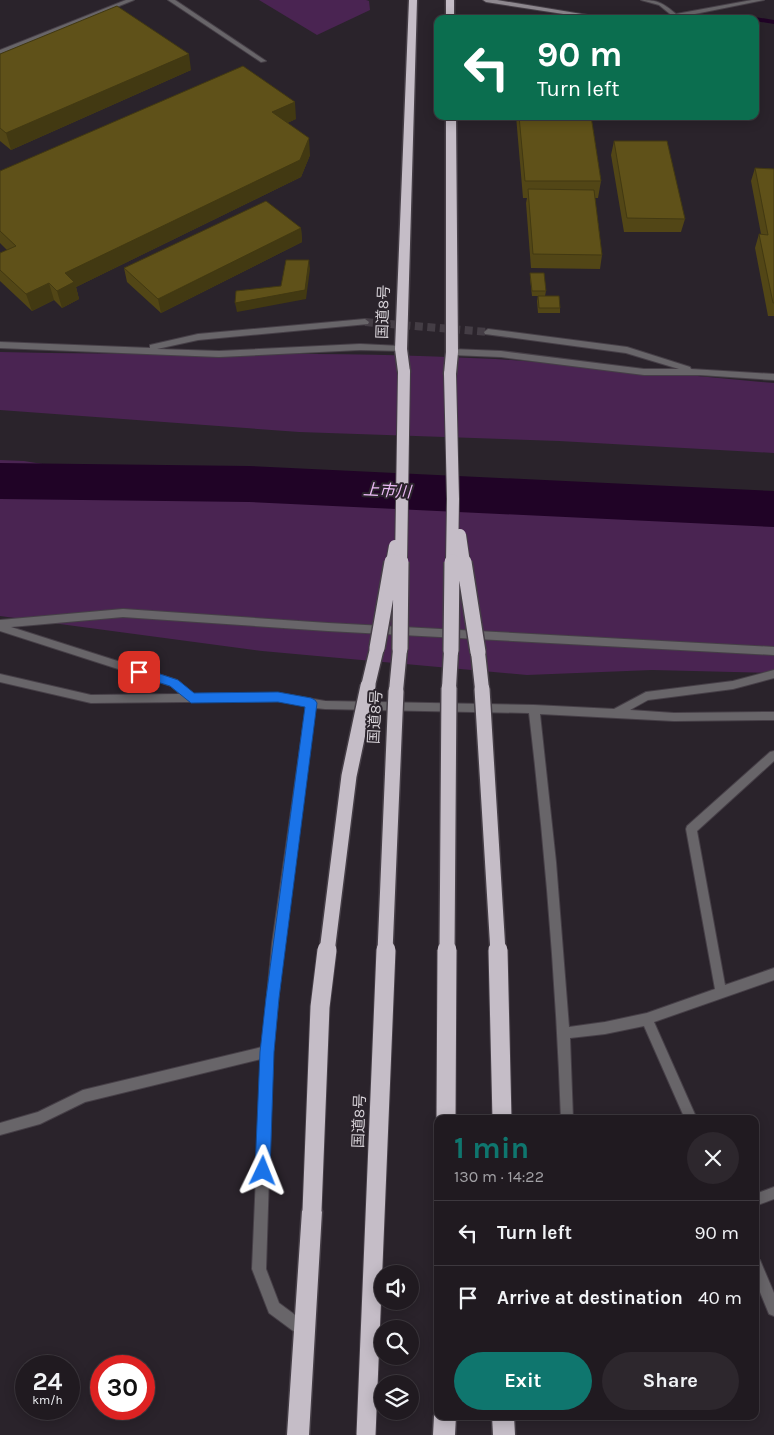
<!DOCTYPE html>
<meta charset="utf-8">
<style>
body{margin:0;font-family:Karla,"Noto Sans JP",sans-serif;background:#2d272d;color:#f1f3f6;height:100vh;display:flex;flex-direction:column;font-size:19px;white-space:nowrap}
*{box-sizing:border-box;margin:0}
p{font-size:16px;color:#a2a1a5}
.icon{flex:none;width:28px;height:28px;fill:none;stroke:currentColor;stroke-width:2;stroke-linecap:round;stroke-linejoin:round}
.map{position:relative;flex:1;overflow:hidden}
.panel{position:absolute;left:434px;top:1115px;width:325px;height:305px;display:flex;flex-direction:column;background:#201a20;border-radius:10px;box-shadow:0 2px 12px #0003,0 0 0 1px #3d383e}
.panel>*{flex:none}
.guide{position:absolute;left:434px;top:15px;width:325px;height:105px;border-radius:10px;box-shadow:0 2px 12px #0003,0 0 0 1px #3d383e;background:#0b6e4f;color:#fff;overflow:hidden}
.tools{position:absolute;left:374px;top:1265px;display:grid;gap:10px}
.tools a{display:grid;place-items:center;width:45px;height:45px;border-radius:50%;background:#201a20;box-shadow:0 2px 12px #0003,0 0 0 1px #3d383e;font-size:25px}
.speed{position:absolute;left:15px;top:1355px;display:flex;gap:10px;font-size:25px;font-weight:700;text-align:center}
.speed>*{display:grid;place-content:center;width:65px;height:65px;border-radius:50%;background:#201a20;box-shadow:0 2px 12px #0003,0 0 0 1px #3d383e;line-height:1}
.speed small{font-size:12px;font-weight:400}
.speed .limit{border:8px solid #d22;background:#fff;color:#111}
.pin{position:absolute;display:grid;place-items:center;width:42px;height:42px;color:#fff;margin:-21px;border-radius:10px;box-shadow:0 2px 8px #0006}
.me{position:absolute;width:55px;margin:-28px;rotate:2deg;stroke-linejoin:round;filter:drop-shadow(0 0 4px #0008)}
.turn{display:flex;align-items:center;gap:18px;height:105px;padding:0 20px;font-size:22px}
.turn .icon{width:65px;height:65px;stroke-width:2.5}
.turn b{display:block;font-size:35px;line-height:42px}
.round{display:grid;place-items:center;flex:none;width:52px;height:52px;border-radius:26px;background:#2d272d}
.headline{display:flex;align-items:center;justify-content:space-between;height:85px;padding:0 20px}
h1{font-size:30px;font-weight:700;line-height:38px;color:#0f766e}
.button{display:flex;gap:10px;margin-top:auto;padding:10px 20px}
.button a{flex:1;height:58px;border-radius:30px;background:#0f766e;color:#fff;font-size:20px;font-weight:700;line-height:58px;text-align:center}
.button a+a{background:#2d272d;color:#f1f3f6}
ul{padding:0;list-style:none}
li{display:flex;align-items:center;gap:15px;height:65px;padding:0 20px;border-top:1px solid #3d383e}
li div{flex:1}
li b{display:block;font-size:19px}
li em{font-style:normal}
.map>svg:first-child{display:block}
</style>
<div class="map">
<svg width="774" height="1435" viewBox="0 0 774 1435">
<rect width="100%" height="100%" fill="#2a232b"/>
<path fill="#4a2452" d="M259,0H366L369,1L370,10L317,35Z
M0,352C165,356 330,350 495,359C588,365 681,375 774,383V453L559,441L299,432L0,410Z
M0,460L24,461L280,503L535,489L774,511V673L652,670L527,675L262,651L0,616Z"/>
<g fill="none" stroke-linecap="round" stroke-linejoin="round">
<path fill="#200326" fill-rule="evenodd" d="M755,17L774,20V24L755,21V19H753Z"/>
<path fill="#200326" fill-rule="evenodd" d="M0,463L249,466L774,491V527L249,502L0,499Z"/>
<path stroke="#443d45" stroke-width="8" stroke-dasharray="8 4.5" stroke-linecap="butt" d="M365,322L488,332"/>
<g stroke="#463f47" stroke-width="2">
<path id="street" d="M126,0H134L0,54V50Z
M168,0H175L266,61L261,62Z
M641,0C658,0 663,3 676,14L752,0H764L675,18L659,5Z
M365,319L369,322L368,324L198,340L157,349L219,351L360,344L401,346L405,349L404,351L360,350L219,357L0,348V342L150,348V345L198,334Z
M488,329L627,347L690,367L691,369L774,374V380L700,375H644L501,357L452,355L448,352L452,349L501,351L644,369H679L626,353L485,334L484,332Z
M123,609L328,623L774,647V655L328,631L123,617L11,627L177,680L193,694L279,693L325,701L534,705L614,709L646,692L733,681L774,670V678L733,689L648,700L630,710L674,713L774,712V720L674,721L540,714L556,862L569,1027L605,1022L647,1013L715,989L686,829L687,826L770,752L774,751V761L697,831L725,985L774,968V980L654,1022L697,1119H685L644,1026L605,1034L570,1038L573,1119H561C556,983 545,848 529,713L325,709L315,708L284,944L273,1052L266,1269L279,1303L310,1326L312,1331L310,1336L305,1338L300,1336L269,1313L252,1269L261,1059L85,1102L40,1124L0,1135V1123L38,1112L83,1090L262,1047L272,944L306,706L279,701L91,703L0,682V674L91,695L180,694L171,686L0,631V620Z
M774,1187V1199L755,1206V1194Z
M755,1258L760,1260L774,1293V1316L769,1314L755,1280Z"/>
</g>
<g stroke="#463f47" stroke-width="2">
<path id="secondary" d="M483,0H497L612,19H596L486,2Z
M675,14L678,16L677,17L663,19Z"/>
</g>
<g stroke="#463f47" stroke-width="3">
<path id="highway" d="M409,0H417L407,349L410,372L404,376L398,372L395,349Z
M446,0H454V19H446Z
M446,116H456L458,352L456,374L450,378L444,374L446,352Z
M377,642L382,644L384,648L375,686L373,690L368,692L363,690L361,686L370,648L372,644Z
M400,643L405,645L407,649L403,691L401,695L396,697L391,695L389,691L393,649L395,645Z
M451,645L456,647L458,651L456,688L454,692L449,694L444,692L442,688L444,651L446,647Z
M478,646L483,648L485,652L489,689L487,693L482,695L477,693L475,689L471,652L473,648Z
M312,1201L319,1204L322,1211L309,1435H287L302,1211L305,1204Z
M438,1409V1416H456L455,1435H433L434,1416Z
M492,1416H514L515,1435H493Z"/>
</g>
<use href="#street" fill="#686569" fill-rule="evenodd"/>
<use href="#secondary" fill="#8e888f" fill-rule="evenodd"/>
<use href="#highway" fill="#c5bdc7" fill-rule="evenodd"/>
<g stroke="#463f47" stroke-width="14" stroke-linecap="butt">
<path id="highway-bridge-far2" d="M450,374L453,499L452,563
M460,535L464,563
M392,563L395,546
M401,563L404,372"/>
</g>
<g stroke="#463f47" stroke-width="18" stroke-linecap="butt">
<path id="highway-bridge-far1" d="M464,562L478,652
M377,648L392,562
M400,649L401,562
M451,651L452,562
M482,689L498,952
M327,952L349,776L368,686
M385,952L396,691
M447,952L449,688"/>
</g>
<g stroke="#463f47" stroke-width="21" stroke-linecap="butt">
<path id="highway-bridge" d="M498,950L502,1119
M446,1119L447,950
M312,1211L320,1007L327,950
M366,1435L386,950"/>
</g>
<use href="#highway-bridge-far2" stroke="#c5bdc7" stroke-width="12"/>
<use href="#highway-bridge-far1" stroke="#c5bdc7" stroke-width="15"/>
<use href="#highway-bridge" stroke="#c5bdc7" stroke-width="19"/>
</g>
<path fill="#524616" d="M0,54L191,70L11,150L0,141Z
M516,116H591L601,181L598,198H595L602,255L600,269L531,268L526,203L527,198H523Z
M296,119L287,123L310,155L301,177L76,287L79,299L62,308L54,300L32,311L0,281V253L7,250L0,243V171Z
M614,141L685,219L681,232H624L611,155Z
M755,168L774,169V316H768L755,248L759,234H761L751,181Z
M301,228L302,242L161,313L127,282L124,268Z
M530,273L546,291L545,296H532L530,278Z
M538,296L560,308V313H538L537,301Z"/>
<path fill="#423912" d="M189,54L191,70L11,150L6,133Z
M295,102L296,119L274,129L272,112Z
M309,138L310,155L301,177L76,287L79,299L62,308L57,291L65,273Z
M301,228L302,242L161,313L158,299Z
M309,260L310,269L306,299L237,312L235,303L305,290Z
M49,283L54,300L32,311L26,294Z"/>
<path fill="#5f5119" stroke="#423912" d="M117,6L189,54L6,133L0,128V54Z
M243,66L295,102L272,112L309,138L300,160L65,273L74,282L57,291L49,283L26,294L0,270V253L16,246L0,231V171Z
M519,116H591L601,181H525Z
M614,141H667L685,219L627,218Z
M755,168L774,169V303H773L759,234L768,235Z
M528,189L594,190L602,255L533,254Z
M266,201L301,228L158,299L124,268Z
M286,260H309L305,290L235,303L236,291L281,286Z
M530,273H544L546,291H532Z
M538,296H559L560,308H539Z"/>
<path fill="#1a73e8" stroke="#114b97" d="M139,667L178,680L194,693L278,692L311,698L315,700L317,703L279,998L274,1052L270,1171L268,1176L263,1178L258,1176L255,1171L260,1052L266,998L305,707L278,702L191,703L170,686L135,675L134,672L135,668Z"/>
<g text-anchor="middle" stroke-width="4" stroke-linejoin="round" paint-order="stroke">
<g font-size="15" fill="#d6d1d7" stroke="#2a232b">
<text transform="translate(383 312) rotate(-88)" y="5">国道8号</text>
<text transform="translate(375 717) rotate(-87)" y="5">国道8号</text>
<text transform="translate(359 1121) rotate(-88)" y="5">国道8号</text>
</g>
<g font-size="16" font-style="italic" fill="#e9b9f3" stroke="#2a232b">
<text transform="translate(387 490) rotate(3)" y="6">上市川</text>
</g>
</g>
</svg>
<div class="tools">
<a><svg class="icon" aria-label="sound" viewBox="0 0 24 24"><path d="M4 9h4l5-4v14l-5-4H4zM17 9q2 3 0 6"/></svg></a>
<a><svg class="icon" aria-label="search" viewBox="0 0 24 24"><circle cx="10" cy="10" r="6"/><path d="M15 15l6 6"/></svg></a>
<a><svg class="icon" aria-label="layers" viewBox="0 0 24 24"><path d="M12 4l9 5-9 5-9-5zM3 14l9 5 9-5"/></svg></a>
</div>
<div class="speed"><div>24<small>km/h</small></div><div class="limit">30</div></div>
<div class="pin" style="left:139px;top:672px;background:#d93025"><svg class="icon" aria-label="arrive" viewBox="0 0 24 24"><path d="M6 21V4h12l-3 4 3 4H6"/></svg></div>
<svg class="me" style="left:263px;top:1171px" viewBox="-20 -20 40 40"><path d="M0-17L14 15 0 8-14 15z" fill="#1a73e8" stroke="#fff" stroke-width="4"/></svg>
<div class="guide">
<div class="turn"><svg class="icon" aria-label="left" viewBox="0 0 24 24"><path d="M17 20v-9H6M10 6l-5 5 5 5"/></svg><div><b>90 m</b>Turn left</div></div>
</div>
<section class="panel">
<div class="headline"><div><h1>1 min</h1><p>130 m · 14:22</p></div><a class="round"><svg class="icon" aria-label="close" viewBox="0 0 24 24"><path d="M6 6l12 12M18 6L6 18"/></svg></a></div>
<ul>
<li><svg class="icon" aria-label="left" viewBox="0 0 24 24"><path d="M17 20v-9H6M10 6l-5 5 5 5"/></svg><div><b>Turn left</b></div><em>90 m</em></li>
<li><svg class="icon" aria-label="arrive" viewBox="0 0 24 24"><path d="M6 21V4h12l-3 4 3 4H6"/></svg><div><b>Arrive at destination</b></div><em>40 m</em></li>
</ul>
<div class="button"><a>Exit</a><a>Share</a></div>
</section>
</div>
